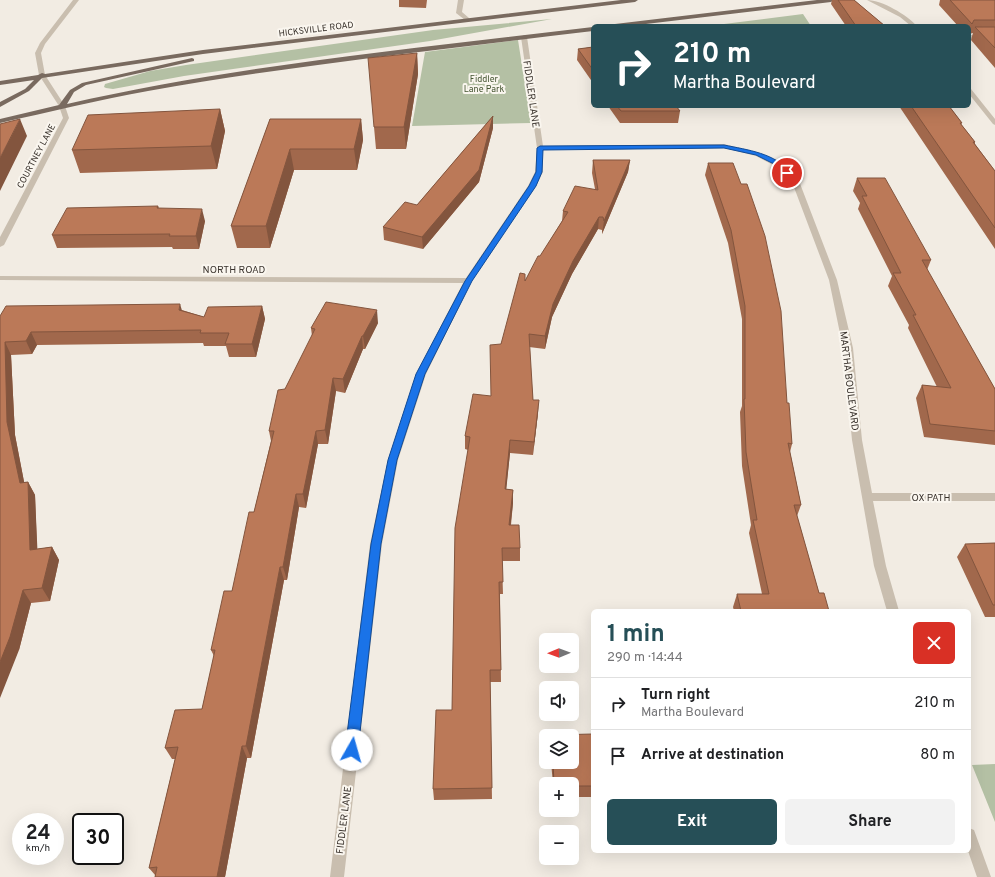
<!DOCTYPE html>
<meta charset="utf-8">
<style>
body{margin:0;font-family:Overpass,sans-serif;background:#f2f2f2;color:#202124;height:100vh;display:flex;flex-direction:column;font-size:15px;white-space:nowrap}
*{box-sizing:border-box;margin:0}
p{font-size:13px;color:#757577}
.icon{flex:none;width:22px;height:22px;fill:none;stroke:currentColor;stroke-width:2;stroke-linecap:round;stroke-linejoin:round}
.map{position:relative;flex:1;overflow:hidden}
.drawer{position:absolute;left:591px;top:609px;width:380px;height:244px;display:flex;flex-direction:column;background:#fff;border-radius:6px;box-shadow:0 4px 16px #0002}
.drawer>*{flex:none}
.top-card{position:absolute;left:591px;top:24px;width:380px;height:84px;border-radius:6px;box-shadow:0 4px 16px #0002;background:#264f57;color:#fff;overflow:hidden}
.needle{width:26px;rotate:269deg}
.fabs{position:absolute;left:539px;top:633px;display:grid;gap:8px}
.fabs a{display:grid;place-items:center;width:40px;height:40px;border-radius:6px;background:#fff;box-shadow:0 4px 16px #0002;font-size:20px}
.speed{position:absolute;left:12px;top:813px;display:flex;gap:8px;font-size:20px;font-weight:700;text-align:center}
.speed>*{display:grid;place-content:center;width:52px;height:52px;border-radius:50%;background:#fff;box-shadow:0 4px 16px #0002;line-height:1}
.speed small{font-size:10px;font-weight:400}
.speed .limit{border:2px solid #111;border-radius:6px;background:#fff;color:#111}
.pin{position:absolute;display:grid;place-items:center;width:34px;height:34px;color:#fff;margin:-17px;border:2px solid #fff;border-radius:50%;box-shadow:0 1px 4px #0007}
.me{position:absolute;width:44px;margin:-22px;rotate:7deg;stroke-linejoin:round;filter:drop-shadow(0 0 3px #0008)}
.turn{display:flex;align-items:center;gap:14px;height:84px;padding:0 16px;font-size:18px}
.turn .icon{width:52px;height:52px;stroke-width:2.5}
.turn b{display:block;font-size:28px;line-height:34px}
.round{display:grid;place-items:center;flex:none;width:42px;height:42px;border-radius:6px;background:#f2f2f2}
.overview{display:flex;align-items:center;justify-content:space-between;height:68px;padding:0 16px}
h1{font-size:24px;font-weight:700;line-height:30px;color:#264f57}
.action{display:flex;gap:8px;margin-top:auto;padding:8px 16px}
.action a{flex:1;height:46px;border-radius:6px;background:#264f57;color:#fff;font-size:16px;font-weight:700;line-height:46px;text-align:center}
.action a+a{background:#f2f2f2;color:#202124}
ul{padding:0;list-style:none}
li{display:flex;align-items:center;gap:12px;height:52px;padding:0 16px;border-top:1px solid #e0e0e0}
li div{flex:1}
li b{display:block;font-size:15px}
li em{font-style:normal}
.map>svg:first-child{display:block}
</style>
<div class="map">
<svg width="995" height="877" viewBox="0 0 995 877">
<rect width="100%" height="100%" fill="#f2ece3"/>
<path fill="#b4c0a4" d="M803,14L811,26H708Z
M552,19L430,41L184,76L113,89L106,88L104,87L105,84L150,71L186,65L433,30Z
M518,40L531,123L412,126L425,52Z
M995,764V822L972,765Z"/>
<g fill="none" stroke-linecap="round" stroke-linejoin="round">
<path fill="#c9beaf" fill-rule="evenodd" d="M73,0H79L45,44L41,53L45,75L65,106L69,118L4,245L0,247V237L63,118L59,106L39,75L35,53L40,43Z
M458,0H464L462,12L469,18V20H465L456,13Z
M867,0C882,0 907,15 917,26H911L900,17Z
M995,34V38L969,39V35Z
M524,35L527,37L543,146L724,144L760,153L783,163L799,181L837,280L853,348L862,440L872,493H995V501H873L886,566L899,611H887L874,566L862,497L852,440L843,348L829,280L792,182L777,167L756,156L724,148L543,150V172L536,186L472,281L426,374L398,460L382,544L344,877H330L370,544L388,460L416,374L463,283L0,280V276L466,278L528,186L535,172L537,148L521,37Z
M969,88L971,89L995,119V125L993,124L969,94Z
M969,828L974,830L991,877H977L968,851H969Z"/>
<path fill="#796a5f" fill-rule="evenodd" d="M621,0H638L635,2L203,54L42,78L29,91L0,107V102L25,89L34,80L0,85V81L38,75L42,73L45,74L203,50Z
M817,0H834L831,2L629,26H612L615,24Z
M593,27V31C444,49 295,65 148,91C98,100 49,112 0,123V119L59,105L70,90L82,83L192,58L194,59V61L86,85L74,92L67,104C238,65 419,48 593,27Z"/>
</g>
<path fill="#a1684c" d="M399,0H427L426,8L399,7Z
M832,0H854L885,26H846L831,4Z
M940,0H995V68L971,40L973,33L969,34V26H958L939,5Z
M593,47V83L577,60L578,49Z
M417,53L418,74L406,149H376L374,127Z
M608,106H676L680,111L678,123H620Z
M899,106H949L962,123L961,124L975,142V144L995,171V249Z
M220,109L225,131L217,169L80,173L72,150Z
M493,116V128L479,182L423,249L384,240L383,227L417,205Z
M270,119H361L363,140L357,170H294L270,248H237L231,226Z
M593,160H630L628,172L602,234V230L598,229L572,274L552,317L545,349L529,347L533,400L538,413L533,455L510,453L506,489L513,490V503L511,525L520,548V561H502L503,594H500L501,682H490L492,799L434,800L433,789L452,710L468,450L465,449V436L491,396L501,344L525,281L562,221L563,211L595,189L592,173Z
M708,163H733L787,403L792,444L790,452L801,505L797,516L819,593L829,611H734L733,607L737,594H762L749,533L751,525L742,466L740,412L742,406V319L728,243L705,175Z
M857,178L931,260L927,270L995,389V445L924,437L916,398L922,385L937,387L908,328L909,325L888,286L892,276L858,209L860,203L853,191Z
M158,206L159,208L205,221L199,249H173L172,247L57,248L52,235Z
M262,306L265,319L256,357H229L226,346H204L203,343L37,345L32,354L11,355L15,435L24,482H28L35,495L37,549L52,547L59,560L50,601L31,603L19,650L0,316L182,310L204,317Z
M378,323L365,349H363L345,393L336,391L328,444H318L306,508L299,507L287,580H284L251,758H247L225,877H155V875L149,868L175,759H172L165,748L202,709L214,656L211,650L232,591L254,512L271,441L269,431L285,389L312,336L311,328Z
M995,543V617H985L957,557L965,544Z
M593,734V797H572V784H553L551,762H572Z"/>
<path fill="#83553e" d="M417,53L418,74L406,149L404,127Z
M220,109L225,131L217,169L211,146Z
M493,116V128L479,182L423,249L422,237Z
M20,119L27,136L0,191V158Z
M361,119L363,140L357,170L354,149Z
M290,149L294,170L270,248L266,226Z
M630,160L628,172L602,234L604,221Z
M202,209L205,221L199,249L196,236Z
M599,217L598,229L572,274L552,317L545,349V336L553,304L573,261Z
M180,304L184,317L179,310Z
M262,306L265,319L256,357L252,344Z
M377,310L378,323L365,349L363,336Z
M31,332L37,345L32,354L26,341Z
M362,336L363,349L345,393L343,379Z
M5,342L11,355L15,435L27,497L20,483L7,422Z
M333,378L336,391L328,444L325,430Z
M539,400L538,413L533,455L534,442Z
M316,431L318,444L306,508L303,494Z
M510,440V453L505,502V489Z
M28,482L35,495L38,563L30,550Z
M513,490V503L509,538V525Z
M296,494L299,507L287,580L283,567Z
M52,547L59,560L50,601L42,588Z
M280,567L284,580L251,758L246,746Z
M23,590L31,603L19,650L0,698V662Z
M242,746L247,758L225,877H217Z"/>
<path fill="#bb7958" stroke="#83553e" d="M838,0H854L885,26H856Z
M950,0H995V20H974L972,24Z
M975,27H995V48Z
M593,47V70L578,49Z
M417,53L404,127H374L368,58Z
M617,106H676L680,111H621Z
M911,106H949L962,123H960L975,142H973L995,171V228Z
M220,109L211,146L72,150L88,115Z
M493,116L479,170L422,237L383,227L405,202L417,205Z
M20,119L0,158V124Z
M270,119H361L354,149H290L266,226H231Z
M593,160H630L604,221L603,217H599L573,261L553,304L545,336L529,334L533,400H539L534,442L510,440L505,489L513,490L509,525H519L520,548H502L503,582H499L501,670H490L492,788L433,789L436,710H452L455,528L470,437L465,436L473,394L491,396L490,345L501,344L520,273L525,274V281L538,256H540L568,212L563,211L575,186L598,190Z
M708,163H733L741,184H747L765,236L781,311L787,403H789L792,444L788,443L801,505H794L819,593H824L829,611H741L737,594H769L753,520H757L746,452L744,399H745V306L731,230Z
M857,178H885L931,260H922L995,389V431L930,424L922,385L951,388L913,315H916L893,273H901L862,196H867Z
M158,206L157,208L202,209L196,236H169L170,234L52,235L67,208Z
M326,302L377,310L363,336H362L343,379L333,378L325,430L316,431L303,494H296L283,567H280L246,746H242L217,877H155L157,867L149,868L178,747L165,748L175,710L202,709L215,650H211L224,591H232L249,512H254L274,431H269L278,390L285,389L315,329L311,328Z
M180,304L179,310L204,317L208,307L262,306L252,344H225L229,333H200L201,330L31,332L26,341L5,342L7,422L20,483L28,482L30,550L52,547L42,588L23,590L10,637L0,662V316L6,306Z
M995,543V605H993L965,544Z
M593,734V786H572V784H554L553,762H572V736H551V735Z"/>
<path fill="#1a73e8" stroke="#114b97" d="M724,145C748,150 775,153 791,173L785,174L778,166L756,155L724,148L543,150L542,172L536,186L472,281L425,374L397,460L381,544L358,750L356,754L352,756L347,754L345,750L371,544L388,460L416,374L465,281L529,186L536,172L537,148L540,146Z"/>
<g text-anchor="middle" stroke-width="4" stroke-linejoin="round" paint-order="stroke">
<g font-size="9" fill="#39322c" stroke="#faf6ef">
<text transform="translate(316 29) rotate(-7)" y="3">HICKSVILLE ROAD</text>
<text transform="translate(36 156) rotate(-62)" y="3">COURTNEY LANE</text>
</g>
<g font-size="9" fill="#455532" stroke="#faf6ef">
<text x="484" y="82">Fiddler<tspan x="484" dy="10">Lane Park</tspan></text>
</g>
<g font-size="10" fill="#39322c" stroke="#faf6ef">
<text transform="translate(532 94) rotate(82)" y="4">FIDDLER LANE</text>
<text x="234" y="273">NORTH ROAD</text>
<text transform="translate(850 381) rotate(83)" y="4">MARTHA BOULEVARD</text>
<text x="931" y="501">OX PATH</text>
<text transform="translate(343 820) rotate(-83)" y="4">FIDDLER LANE</text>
</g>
</g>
</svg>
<div class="fabs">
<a><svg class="needle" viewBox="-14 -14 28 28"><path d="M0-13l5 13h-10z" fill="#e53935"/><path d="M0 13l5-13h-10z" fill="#757577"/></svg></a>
<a><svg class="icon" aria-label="sound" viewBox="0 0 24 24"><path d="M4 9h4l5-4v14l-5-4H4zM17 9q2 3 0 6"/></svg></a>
<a><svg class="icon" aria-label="layers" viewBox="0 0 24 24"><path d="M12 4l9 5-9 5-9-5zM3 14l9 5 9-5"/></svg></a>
<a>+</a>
<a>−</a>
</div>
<div class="speed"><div>24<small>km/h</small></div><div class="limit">30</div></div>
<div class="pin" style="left:787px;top:173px;background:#d93025"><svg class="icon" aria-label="arrive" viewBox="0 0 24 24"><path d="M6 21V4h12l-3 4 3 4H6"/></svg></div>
<svg class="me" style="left:352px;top:750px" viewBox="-20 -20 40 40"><circle r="19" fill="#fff"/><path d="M0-13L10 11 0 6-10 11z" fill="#1a73e8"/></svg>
<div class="top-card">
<div class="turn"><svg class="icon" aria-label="right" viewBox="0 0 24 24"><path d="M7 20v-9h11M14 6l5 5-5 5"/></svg><div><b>210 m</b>Martha Boulevard</div></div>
</div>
<section class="drawer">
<div class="overview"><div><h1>1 min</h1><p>290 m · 14:44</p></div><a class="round" style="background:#d93025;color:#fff"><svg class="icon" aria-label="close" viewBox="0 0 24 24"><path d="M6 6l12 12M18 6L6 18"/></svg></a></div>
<ul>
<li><svg class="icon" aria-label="right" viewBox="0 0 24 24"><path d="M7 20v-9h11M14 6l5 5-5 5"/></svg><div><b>Turn right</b><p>Martha Boulevard</p></div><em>210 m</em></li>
<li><svg class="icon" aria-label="arrive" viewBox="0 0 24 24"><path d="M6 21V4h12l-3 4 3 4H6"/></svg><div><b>Arrive at destination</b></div><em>80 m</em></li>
</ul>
<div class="action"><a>Exit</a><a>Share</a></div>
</section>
</div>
